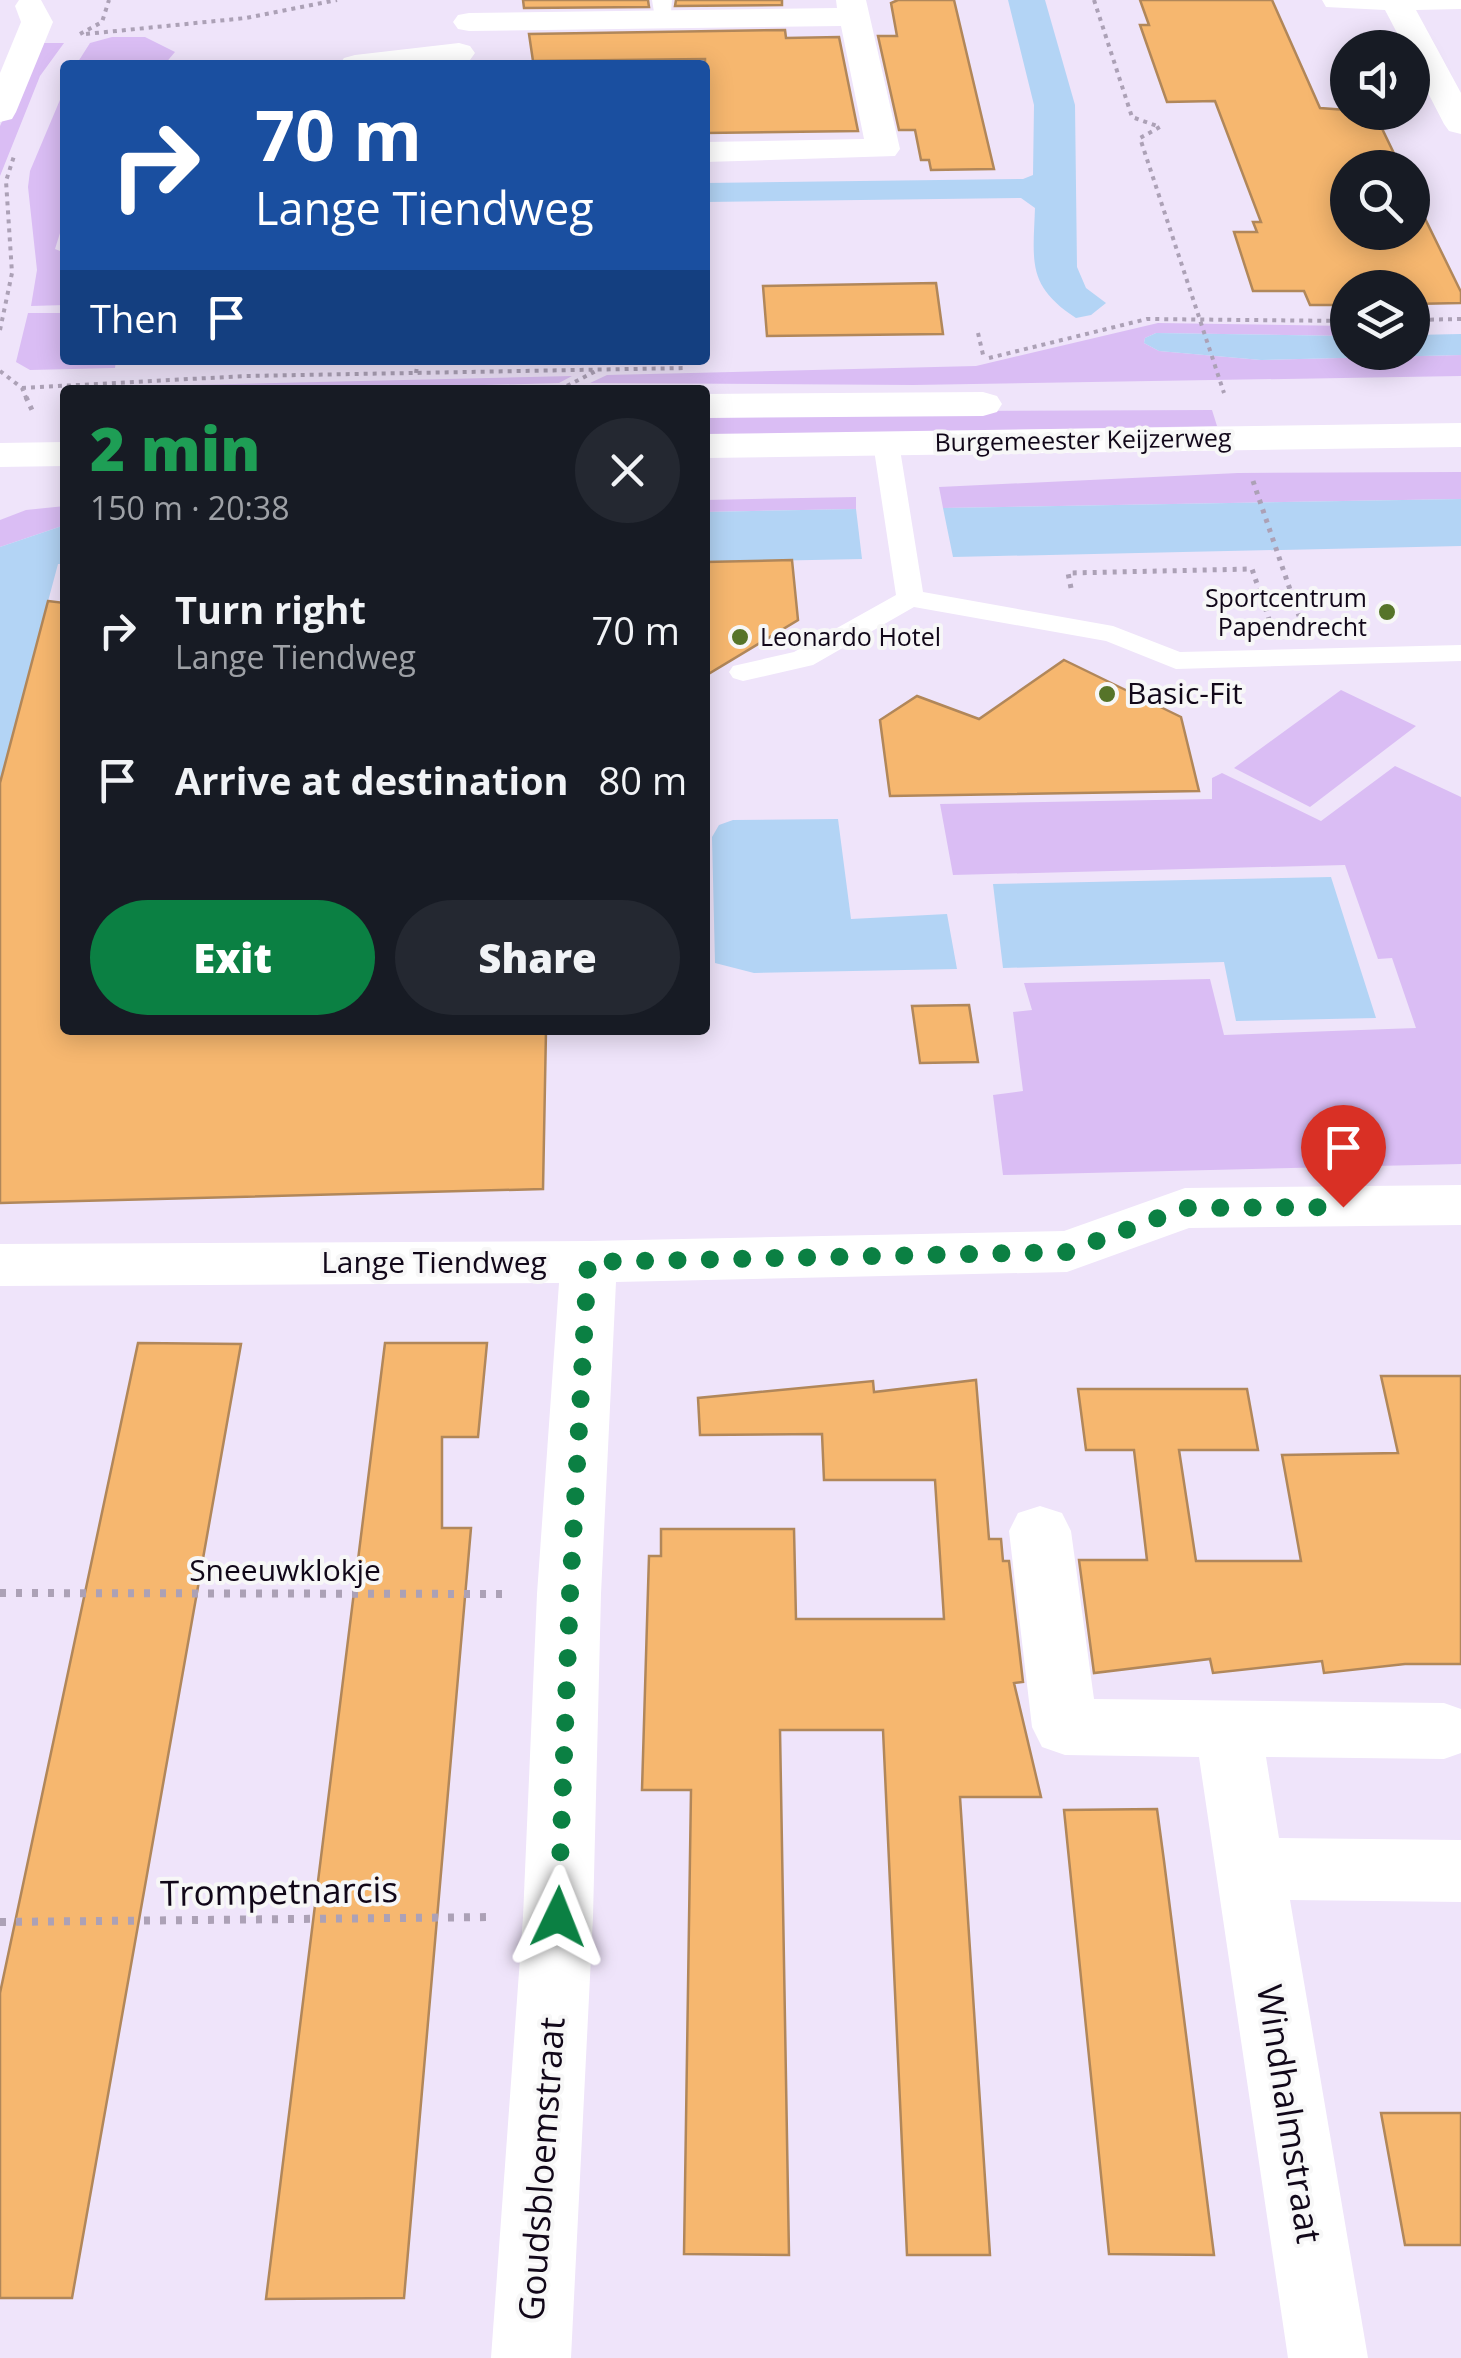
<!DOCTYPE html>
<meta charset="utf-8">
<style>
body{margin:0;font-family:"Open Sans",sans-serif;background:#242831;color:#f1f3f6;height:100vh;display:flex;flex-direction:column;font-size:38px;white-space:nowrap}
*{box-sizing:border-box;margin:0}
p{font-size:32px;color:#9ea1a6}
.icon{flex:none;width:55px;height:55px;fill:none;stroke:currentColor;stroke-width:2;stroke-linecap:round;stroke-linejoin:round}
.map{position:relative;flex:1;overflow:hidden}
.panel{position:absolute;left:60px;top:385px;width:650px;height:650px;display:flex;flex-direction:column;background:#171b24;border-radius:10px;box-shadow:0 5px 25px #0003}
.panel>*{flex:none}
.hud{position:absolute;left:60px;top:60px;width:650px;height:305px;border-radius:10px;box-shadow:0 5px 25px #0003;background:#1a4fa0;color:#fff;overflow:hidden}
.controls{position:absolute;left:1330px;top:30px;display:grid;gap:20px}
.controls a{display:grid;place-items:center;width:100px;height:100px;border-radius:50%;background:#171b24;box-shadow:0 5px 25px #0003;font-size:50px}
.pin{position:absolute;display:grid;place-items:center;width:85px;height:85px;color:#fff;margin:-102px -42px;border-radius:50% 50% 50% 0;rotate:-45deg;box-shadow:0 0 10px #0007}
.pin .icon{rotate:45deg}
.me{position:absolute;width:110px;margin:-55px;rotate:2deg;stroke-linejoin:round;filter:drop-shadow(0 0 8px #0008)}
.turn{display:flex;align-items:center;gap:35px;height:210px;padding:0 30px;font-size:45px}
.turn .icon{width:130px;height:130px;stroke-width:2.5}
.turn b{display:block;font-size:70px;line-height:85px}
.then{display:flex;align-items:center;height:95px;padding:0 30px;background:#0003;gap:20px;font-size:38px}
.round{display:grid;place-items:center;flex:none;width:105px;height:105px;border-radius:52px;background:#242831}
.headline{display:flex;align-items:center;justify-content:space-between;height:170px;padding:0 30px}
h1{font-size:60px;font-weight:800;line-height:75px;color:#1e9e55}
.action{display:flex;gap:20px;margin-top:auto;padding:20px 30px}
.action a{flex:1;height:115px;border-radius:60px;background:#0b8043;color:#fff;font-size:40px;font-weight:800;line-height:115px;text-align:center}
.action a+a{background:#242831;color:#f1f3f6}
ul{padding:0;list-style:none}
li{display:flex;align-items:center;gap:30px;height:150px;padding:0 30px}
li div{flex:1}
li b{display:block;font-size:38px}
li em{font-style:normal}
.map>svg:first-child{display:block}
</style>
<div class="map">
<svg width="1461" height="2358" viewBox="0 0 1461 2358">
<rect width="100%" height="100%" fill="#efe4fa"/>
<path fill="#dabdf4" d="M112,37H145L175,52L164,65H76L90,43Z
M38,43H64L40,76L0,176V126Z
M65,88V217L55,249L65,253V305L31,306L37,270L28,187L30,171Z
M28,313H65V360H116L115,368L30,370L16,362Z
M1158,323L1348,326L1347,336L1156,333L1145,338L1144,343L1159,351L1261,360L1461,355V376L913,385L590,383L607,375L976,366Z
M572,376L559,383L306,390H100L101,387Z
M1212,410L1217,426L705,436V412Z
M1461,472V499L943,508L939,487L1238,473Z
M856,497V509L705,512V500Z
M65,506V525L0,547V520L26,510Z
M1341,690L1416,726L1310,807L1234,768Z
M1395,766L1461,797V1164L1003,1175L993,1095L1023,1091L1013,1012L1032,1010L1024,983L1210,979L1224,1035L1416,1028L1392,958L1378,959L1345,865L953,875L940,804L1212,799V778L1222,773L1321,821Z"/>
<path fill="#b3d4f5" d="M1008,0H1045L1075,105L1077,267L1086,288L1106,303L1091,315L1076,318C1027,286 1033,262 1035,208L1021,198L705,202V183L1023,179L1033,175L1034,105Z
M1156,333L1347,336L1348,352H1412L1413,335L1461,334V355L1261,360L1159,351L1144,343L1145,338Z
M1461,499V546L953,557L943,508Z
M856,509L862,559L705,562V512Z
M65,525V564H58L0,781V547Z
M838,819L851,919L947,914L957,969L754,973L715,963L712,837L719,825L733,820Z
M1331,877L1376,1018L1236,1021L1224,962L1003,968L993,884Z"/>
<path fill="#f6b76f" stroke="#b1875a" stroke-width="2.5" d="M523,0H648L649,7L524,8Z
M676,0H782V5L675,6Z
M898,0H954L994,169L931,170L929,160H921L915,130H899L878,36H897L891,3Z
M1140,0H1272L1320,108L1374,112L1401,168H1348V232H1412V192L1461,292V303L1412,304V288H1348V305H1310L1304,291H1253L1234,232H1257L1253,222H1261L1215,101L1167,102L1140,25H1149Z
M785,30L786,38L839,37L858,131L705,133V59L533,61L529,34Z
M936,283L943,334L767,336L763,286Z
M792,560L798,620L705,676V562Z
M48,601L65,603V1030H546L543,1189L0,1203V783Z
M1064,660L1181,717L1199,791L890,796L880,720L917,696L979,719Z
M969,1005L978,1062L920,1063L912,1006Z
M138,1343L241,1344L72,2298H0V1993Z
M385,1343H487L478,1437H442V1528H471L404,2298L266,2299Z
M1381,1376H1461V1664H1405L1324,1673L1322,1661L1213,1673L1210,1659L1094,1673L1079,1560H1147L1134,1450H1086L1078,1389H1247L1258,1450H1179L1196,1561H1301L1282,1455L1398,1453Z
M976,1380L989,1539H1001L1003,1561H1009L1023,1682L1014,1683L1041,1797H960L990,2255H907L883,1730H780L789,2255L684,2254L691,1790H642L649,1556H661V1529H794L796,1619H944L935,1480H824L822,1434L700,1435L698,1398L873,1381L874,1392Z
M1157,1809L1164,1861L1214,2255L1109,2254L1064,1810Z
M1381,2113H1461V2245H1405Z"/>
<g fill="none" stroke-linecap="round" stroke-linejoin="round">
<path stroke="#aca1b6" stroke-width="4" stroke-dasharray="4 5" stroke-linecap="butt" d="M1094,0L1132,117L1160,127L1140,138L1224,393
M80,34L102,22L109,0
M86,34L246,18L337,0
M1412,320L1461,319
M0,330L12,273L6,181L15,153
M978,333L984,359
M989,358L1147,319L1348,321
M0,371L22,388L27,400
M416,373L418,360
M22,388L246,376L686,368
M559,390L596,371"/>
<path stroke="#aca1b6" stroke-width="5" stroke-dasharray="4 6" stroke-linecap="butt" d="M26,397L32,410
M1253,481L1299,616
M1071,588L1068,573L1252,569L1269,619"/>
<path stroke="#aca1b6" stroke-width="8" stroke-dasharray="6 10" stroke-linecap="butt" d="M0,1593L504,1594
M0,1922L494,1917"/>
<path fill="#fff" fill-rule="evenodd" d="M652,0H672L670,24H656Z
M886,435L899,443L923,592L1113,626L1180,652L1461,645V661L1176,669L1106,641L914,607L813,665L743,681L733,678L729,672L733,666L794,652L896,595L873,443Z"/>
<path fill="#fff" fill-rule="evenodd" d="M836,0H866L900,149L895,156L705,162V142L864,139L841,26L469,31L458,29L453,22L458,15L469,13L837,8Z
M1322,0H1461V9L1416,10L1461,93V134L1449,131L1444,124L1412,62V48H1405L1385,10L1326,7Z
M459,43L470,46L475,53L470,60L438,65H339L344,58L355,55Z
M1461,1185V1225L1189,1228L1067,1272L616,1282L601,1594L593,1917L571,2358H491L523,1917L537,1594L559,1283L0,1286V1244L589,1241L1064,1231L1185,1188Z
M1040,1506L1062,1513L1071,1531L1094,1699L1444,1703L1461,1709V1753L1444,1759L1266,1757L1279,1838L1461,1840V1902L1290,1900L1368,2358H1288L1199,1757L1065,1755L1042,1747L1032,1727L1009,1531L1018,1513Z"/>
<path fill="#fff" fill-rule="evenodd" d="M19,0H41L53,22L16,112L12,119L0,122V73L21,22L15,6Z"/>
<path fill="#fff" fill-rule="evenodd" d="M983,392L997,396L1002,404L997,412L983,416L705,418V394Z
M1461,423V447L705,458V434Z
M65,442V466L0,467V443Z"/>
</g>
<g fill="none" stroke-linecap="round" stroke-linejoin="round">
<path stroke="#0b8043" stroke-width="18" stroke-dasharray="0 32.4" d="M558,1917L570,1594L588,1262L1067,1252L1185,1208L1343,1207"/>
</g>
<g fill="#567429" stroke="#f7f7f7" stroke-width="4">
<circle cx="1387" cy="612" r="10"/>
<circle cx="740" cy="637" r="10"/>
<circle cx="1107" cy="694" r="10"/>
</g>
<g text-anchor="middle" stroke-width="8" stroke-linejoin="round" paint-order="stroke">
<g font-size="25" fill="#110719" stroke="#f7f7f7">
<text transform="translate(1083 440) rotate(-1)" y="9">Burgemeester Keijzerweg</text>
</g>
<g font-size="25" fill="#110719" stroke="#f7f7f7" text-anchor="end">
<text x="1367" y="607">Sportcentrum<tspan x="1367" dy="29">Papendrecht</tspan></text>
<text x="760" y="646" text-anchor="start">Leonardo Hotel</text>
</g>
<g font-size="30" fill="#110719" stroke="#f7f7f7" text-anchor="start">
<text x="1127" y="704">Basic-Fit</text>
</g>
<g font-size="30" fill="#110719" stroke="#f7f7f7">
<text x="434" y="1273">Lange Tiendweg</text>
<text x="285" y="1581">Sneeuwklokje</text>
</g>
<g font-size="35" fill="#110719" stroke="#f7f7f7">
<text transform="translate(279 1892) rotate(-1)" y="12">Trompetnarcis</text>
<text transform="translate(1289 2114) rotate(81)" y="12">Windhalmstraat</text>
<text transform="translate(542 2169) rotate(-86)" y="12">Goudsbloemstraat</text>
</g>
</g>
</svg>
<div class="controls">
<a><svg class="icon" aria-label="sound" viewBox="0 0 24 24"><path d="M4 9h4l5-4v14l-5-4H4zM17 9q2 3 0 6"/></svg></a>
<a><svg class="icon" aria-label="search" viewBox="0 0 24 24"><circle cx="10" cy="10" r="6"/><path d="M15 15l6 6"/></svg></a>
<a><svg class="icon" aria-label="layers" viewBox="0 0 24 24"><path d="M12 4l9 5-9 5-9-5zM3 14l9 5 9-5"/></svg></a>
</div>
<div class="pin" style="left:1343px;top:1207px;background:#d93025"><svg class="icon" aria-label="arrive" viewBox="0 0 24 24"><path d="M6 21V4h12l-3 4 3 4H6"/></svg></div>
<svg class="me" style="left:558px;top:1917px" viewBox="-20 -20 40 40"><path d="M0-17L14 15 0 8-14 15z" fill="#0b8043" stroke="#fff" stroke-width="4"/></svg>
<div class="hud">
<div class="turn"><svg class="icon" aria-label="right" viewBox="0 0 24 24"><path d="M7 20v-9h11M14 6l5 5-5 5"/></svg><div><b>70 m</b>Lange Tiendweg</div></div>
<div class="then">Then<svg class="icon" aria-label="arrive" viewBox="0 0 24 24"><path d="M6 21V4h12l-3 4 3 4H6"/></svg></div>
</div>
<section class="panel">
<div class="headline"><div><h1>2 min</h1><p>150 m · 20:38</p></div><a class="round"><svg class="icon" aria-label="close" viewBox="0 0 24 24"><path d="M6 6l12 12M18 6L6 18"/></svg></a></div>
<ul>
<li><svg class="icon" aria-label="right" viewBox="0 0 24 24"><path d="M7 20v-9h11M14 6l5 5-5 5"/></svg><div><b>Turn right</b><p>Lange Tiendweg</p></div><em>70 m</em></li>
<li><svg class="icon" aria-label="arrive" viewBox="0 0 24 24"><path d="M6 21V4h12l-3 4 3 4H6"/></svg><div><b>Arrive at destination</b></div><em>80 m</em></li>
</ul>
<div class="action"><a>Exit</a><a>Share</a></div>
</section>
</div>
